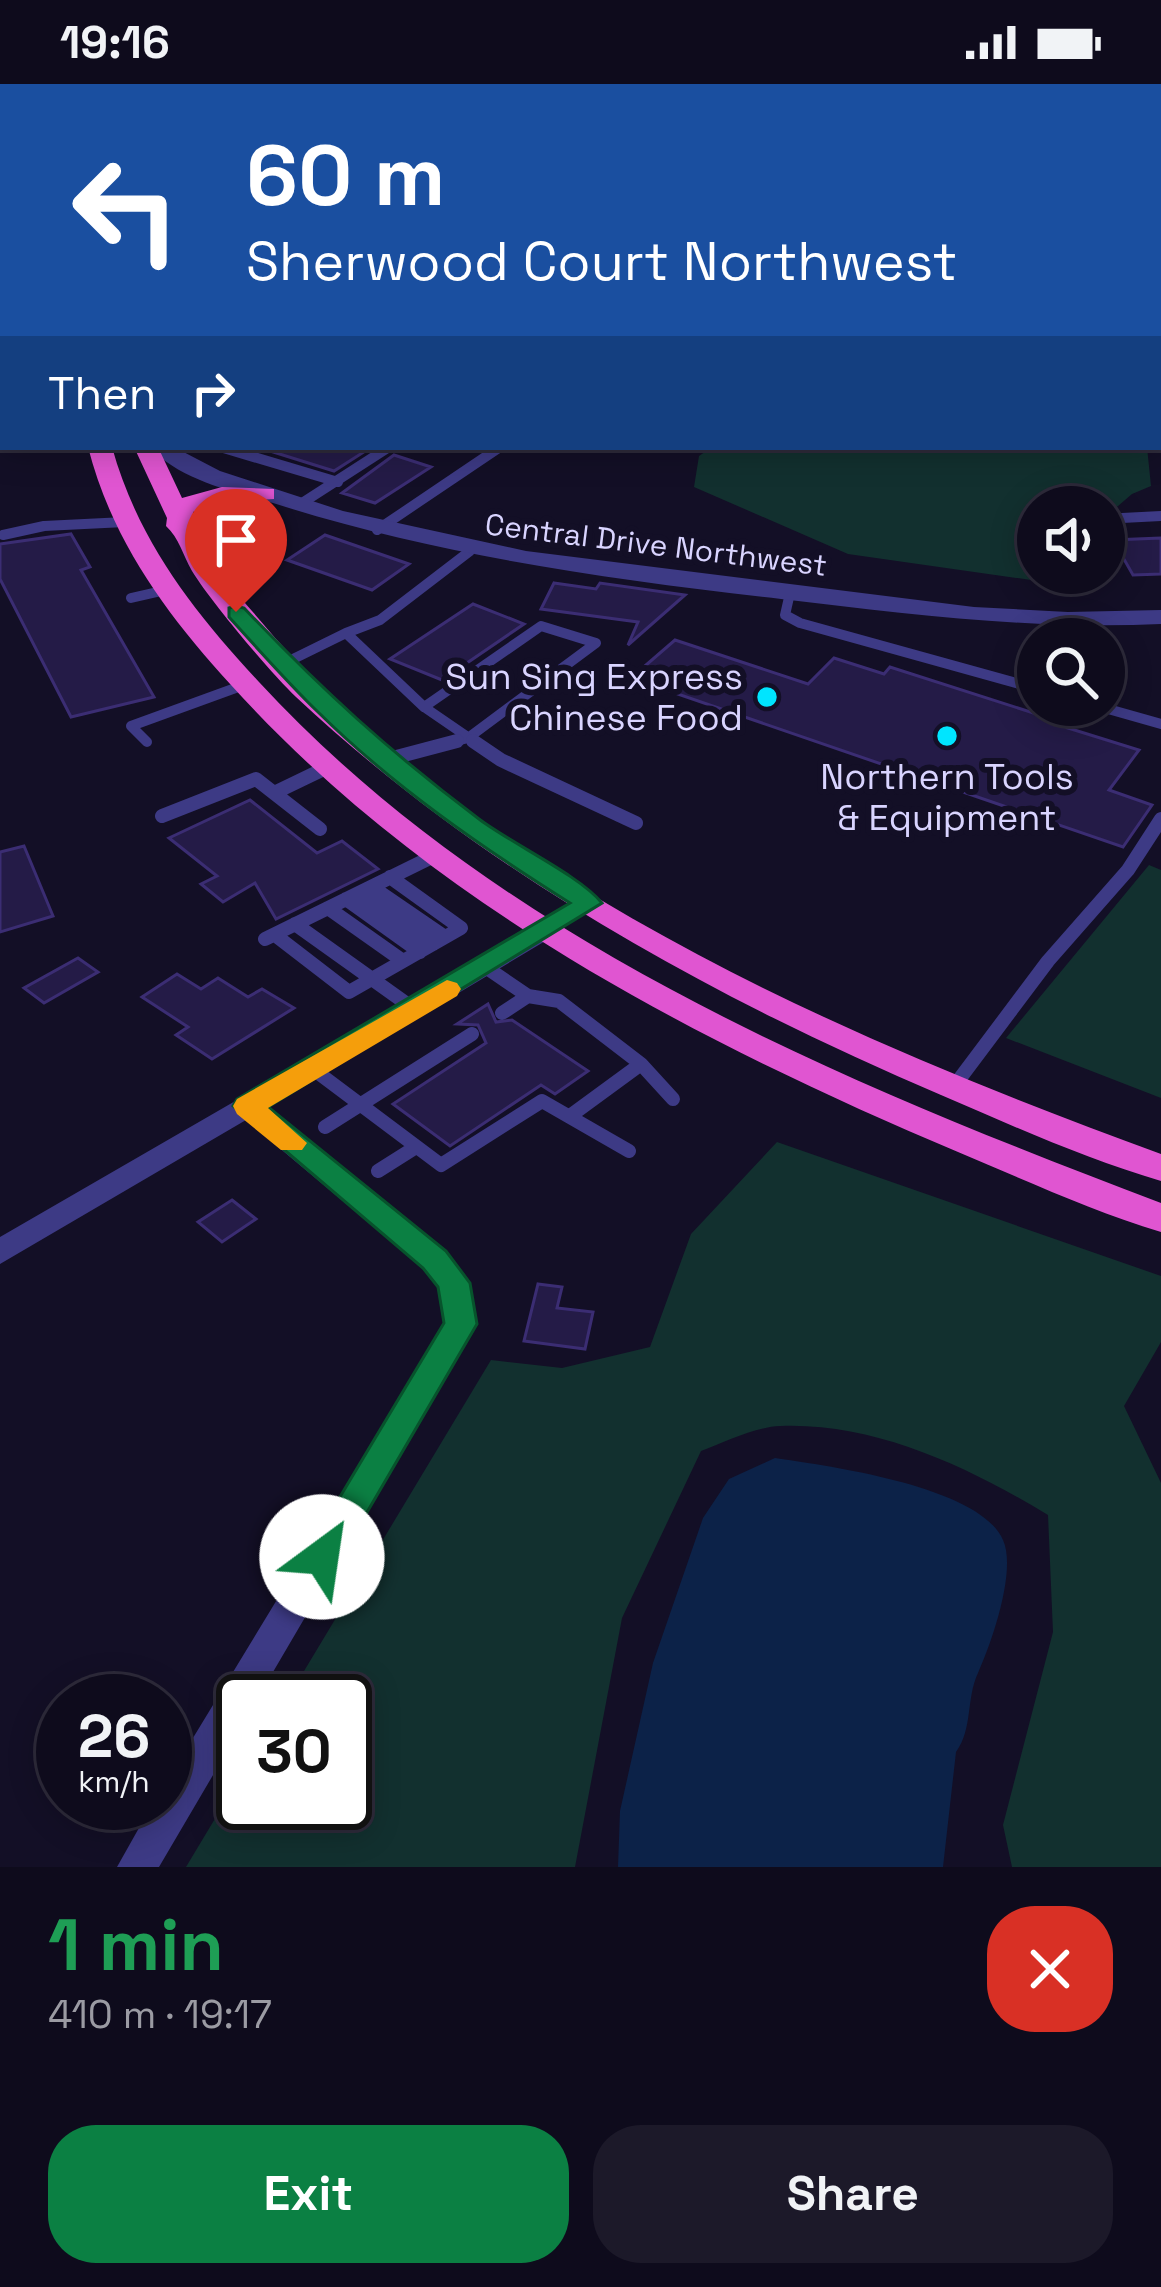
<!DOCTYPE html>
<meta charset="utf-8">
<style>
body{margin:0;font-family:"Space Grotesk",sans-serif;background:#1c1929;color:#f1f3f6;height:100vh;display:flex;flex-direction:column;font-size:45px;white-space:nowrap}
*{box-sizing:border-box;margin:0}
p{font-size:39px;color:#9b9ba3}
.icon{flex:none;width:66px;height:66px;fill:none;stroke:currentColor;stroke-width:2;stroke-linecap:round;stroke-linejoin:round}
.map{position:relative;height:1783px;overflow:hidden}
.panel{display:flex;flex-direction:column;background:#0e0b1c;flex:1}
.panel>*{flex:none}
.banner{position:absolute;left:0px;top:0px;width:1161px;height:366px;box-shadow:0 6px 30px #0003,0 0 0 3px #2e2b3b;background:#1a4fa0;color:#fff;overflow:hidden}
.fabs{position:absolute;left:1017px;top:402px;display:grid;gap:24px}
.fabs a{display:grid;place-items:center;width:108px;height:108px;border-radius:50%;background:#0e0b1c;box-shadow:0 6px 30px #0003,0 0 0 3px #2e2b3b;font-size:60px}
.speed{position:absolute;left:36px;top:1590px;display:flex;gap:24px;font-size:60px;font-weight:700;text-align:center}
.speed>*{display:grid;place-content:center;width:156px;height:156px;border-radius:50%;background:#0e0b1c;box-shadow:0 6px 30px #0003,0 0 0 3px #2e2b3b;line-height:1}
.speed small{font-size:30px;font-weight:400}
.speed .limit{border:6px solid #111;border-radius:18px;background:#fff;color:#111}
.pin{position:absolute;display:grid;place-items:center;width:102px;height:102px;color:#fff;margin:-123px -51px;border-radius:50% 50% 50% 0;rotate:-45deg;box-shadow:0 0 12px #0007}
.pin .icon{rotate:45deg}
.me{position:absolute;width:132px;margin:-66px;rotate:31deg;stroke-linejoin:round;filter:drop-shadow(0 0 9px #0008)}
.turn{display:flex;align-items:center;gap:42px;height:252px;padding:0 48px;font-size:54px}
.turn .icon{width:156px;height:156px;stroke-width:2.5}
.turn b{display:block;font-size:84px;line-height:102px}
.then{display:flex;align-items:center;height:114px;padding:0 48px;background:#0003;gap:24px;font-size:45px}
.round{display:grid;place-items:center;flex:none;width:126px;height:126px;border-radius:48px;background:#1c1929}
.summary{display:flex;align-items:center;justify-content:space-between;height:204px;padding:0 48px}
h1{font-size:72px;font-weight:800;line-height:90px;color:#1e9e55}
.primary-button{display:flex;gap:24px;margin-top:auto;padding:24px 48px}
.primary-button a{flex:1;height:138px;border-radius:48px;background:#0b8043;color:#fff;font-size:48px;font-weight:800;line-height:138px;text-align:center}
.primary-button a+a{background:#1c1929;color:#f1f3f6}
.status{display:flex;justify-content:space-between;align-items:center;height:84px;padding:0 60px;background:#0e0b1c;direction:ltr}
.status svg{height:33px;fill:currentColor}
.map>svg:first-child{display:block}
</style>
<div class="status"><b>19:16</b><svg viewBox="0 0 49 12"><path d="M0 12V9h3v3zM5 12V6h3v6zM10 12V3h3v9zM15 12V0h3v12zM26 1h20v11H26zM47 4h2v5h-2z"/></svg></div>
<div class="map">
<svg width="1161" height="1783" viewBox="0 0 1161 1783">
<rect width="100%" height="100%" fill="#130f26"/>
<path fill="#12302f" d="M712,363H1147L1151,402L1132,410L1104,434V423H1038L1040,489L1031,496L848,470L694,403L699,372Z
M1149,781L1161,786V1014L1006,954Z
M777,1058L1161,1192V1258L1124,1322L1161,1399V1783H1012L1003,1741L1053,1548L1048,1431C969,1383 874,1338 780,1342C755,1343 724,1358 701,1367L622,1534L575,1783H186L243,1688V1719H345V1617H286L491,1276L562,1284L650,1263L691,1150Z"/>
<path fill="#0c2248" d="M775,1374C828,1382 980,1402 1003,1456C1017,1487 991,1560 978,1589C966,1614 973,1645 956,1668L943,1783H618L620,1727L653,1579L703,1434L729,1395Z"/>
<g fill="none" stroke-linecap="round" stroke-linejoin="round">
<path stroke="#0c2248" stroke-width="6" d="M600,0L618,3
M1110,1L1117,3"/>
</g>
<path fill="#241b47" stroke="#3b2d73" stroke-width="3" d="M274,363H368L370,364L334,387L273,368Z
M394,371L431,383L375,419L342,409Z
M71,450L90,483L81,486L154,613L71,633L0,495V460Z
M325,451L409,480L372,506L287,476Z
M1161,454V490L1133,491L1113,456Z
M554,499L596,505L600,499L685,511L628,561L638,538L541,525Z
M473,520L524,540L442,596L390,575Z
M675,556L808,600L834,574L884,590L890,583L1071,641L1068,644L1139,666L1109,706L1152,721L1123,763L631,594Z
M250,716L317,769L342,757L378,785L276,835L255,799L223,818L201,800L217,792L169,754Z
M24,762L53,832L0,848V768Z
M78,874L98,888L44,919L24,904Z
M177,890L201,905L218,894L248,913L262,905L294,924L212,975L176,951L188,943L142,913Z
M488,920L496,938L512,936L588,987L555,1010L541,1001L450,1062L393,1020L486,959L478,941L457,940Z
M232,1116L256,1135L222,1158L198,1138Z
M538,1200L562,1203L557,1224L593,1228L585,1265L524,1257Z"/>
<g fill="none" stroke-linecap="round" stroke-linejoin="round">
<path stroke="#3d3a85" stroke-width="8" d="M905,0L913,3
M305,1L315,3"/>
<path stroke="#3d3a85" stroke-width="10" d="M220,363L338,398
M299,421L389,363
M1122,434L1161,432
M377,446L500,363
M3,451L44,442L125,438
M790,509L785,531L800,539L1038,605
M131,514L166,506
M283,580L346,549
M1094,621L1161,640
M424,623L478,660
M147,658L131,642L241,602
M445,660L468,654L596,559L541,542L424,623L346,549L380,536L470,467"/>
<path stroke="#3d3a85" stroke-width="14" d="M473,657L501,676L636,739
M385,676L457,657
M274,709L328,683
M162,732L256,695L320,745
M372,803L445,853
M359,809L433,860
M346,815L420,868
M328,824L403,877
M295,840L414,925
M275,851L349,908L461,844L390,793
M265,855L438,770
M484,882L528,912L559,917L641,980L673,1015
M502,929L528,912
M313,985L441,1081L542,1017L629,1067
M952,1005L1048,877L1128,786L1161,735
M570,1032L641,980
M325,1043L472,950
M378,1087L416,1063"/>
<path fill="#3d3a85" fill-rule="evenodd" d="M548,836L557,838L561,844L557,850L268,1023L445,1168L470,1199L477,1240L256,1617H243V1640L159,1783H117L153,1719H165V1700L445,1239L439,1203L423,1184L246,1036L0,1180V1153Z"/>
<path fill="#3d3a85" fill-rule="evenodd" d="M0,318L3,319V331L0,330Z
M150,363H174L220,387L343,427L526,467L974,523L1068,528L1161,526V540C1033,546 908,530 781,515C608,495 439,472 273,419C232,407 179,396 150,363Z"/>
<path fill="#e055d1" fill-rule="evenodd" d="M88,363H112C138,457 194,528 259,598C497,856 839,997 1161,1119V1148C1092,1127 1025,1096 958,1068C693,956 427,818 231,601C167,531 112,457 88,363Z
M134,363H158L182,414L222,403L274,405V415L222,418L193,428C193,466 235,506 258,534C481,799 842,953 1161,1070V1097C1086,1075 1013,1042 941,1011C709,912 482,787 296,613C270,588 211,518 192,487C183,471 179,454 166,442L167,434Z"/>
</g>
<path fill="#0b8043" stroke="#07532c" stroke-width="3" d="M236,522L244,524C321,605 390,668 479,735C512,760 579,791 602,819L268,1023L446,1167L470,1199L477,1240L335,1483L322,1488L309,1483L304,1473L444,1239L438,1203L423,1184L233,1022L237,1015L570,819C481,763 393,702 318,628C287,598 258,565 229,533V524Z"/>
<path fill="#f59e0b" d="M447,896L457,899L461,905L457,912L268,1024L307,1059L302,1066H281L237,1030L233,1022L237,1015Z"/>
<g fill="#00e5ff" stroke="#130f26" stroke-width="4.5">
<circle cx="767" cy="613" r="12"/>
<circle cx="947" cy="652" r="12"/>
</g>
<g text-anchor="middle" stroke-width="12" stroke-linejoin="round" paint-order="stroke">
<g font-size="30" fill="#d9d4ff" stroke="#130f26">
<text transform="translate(656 461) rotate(7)" y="10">Central Drive Northwest</text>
</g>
<g font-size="36" fill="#d9d4ff" stroke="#130f26" text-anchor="end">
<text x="743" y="605">Sun Sing Express<tspan x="743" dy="41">Chinese Food</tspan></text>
<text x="947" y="705" text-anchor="middle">Northern Tools<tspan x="947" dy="41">&amp; Equipment</tspan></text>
</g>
</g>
</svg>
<div class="fabs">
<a><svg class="icon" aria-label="sound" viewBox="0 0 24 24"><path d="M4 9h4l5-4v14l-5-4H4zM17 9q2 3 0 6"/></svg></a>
<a><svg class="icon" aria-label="search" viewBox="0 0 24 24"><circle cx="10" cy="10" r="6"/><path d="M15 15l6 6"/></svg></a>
</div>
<div class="speed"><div>26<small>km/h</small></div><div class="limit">30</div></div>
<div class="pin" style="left:236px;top:528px;background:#d93025"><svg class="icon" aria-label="arrive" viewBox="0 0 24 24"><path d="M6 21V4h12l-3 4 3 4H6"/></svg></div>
<svg class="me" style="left:322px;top:1473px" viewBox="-20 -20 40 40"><circle r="19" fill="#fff"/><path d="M0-13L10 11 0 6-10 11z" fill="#0b8043"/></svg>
<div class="banner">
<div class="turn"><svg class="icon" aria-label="left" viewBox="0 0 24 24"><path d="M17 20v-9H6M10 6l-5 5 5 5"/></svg><div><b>60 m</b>Sherwood Court Northwest</div></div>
<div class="then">Then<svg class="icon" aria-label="right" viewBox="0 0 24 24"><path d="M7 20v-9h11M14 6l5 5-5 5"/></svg></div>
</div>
</div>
<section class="panel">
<div class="summary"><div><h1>1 min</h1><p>410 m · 19:17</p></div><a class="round" style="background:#d93025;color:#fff"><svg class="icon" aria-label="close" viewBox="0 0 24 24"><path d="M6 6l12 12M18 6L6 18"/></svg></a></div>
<div class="primary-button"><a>Exit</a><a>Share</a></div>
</section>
